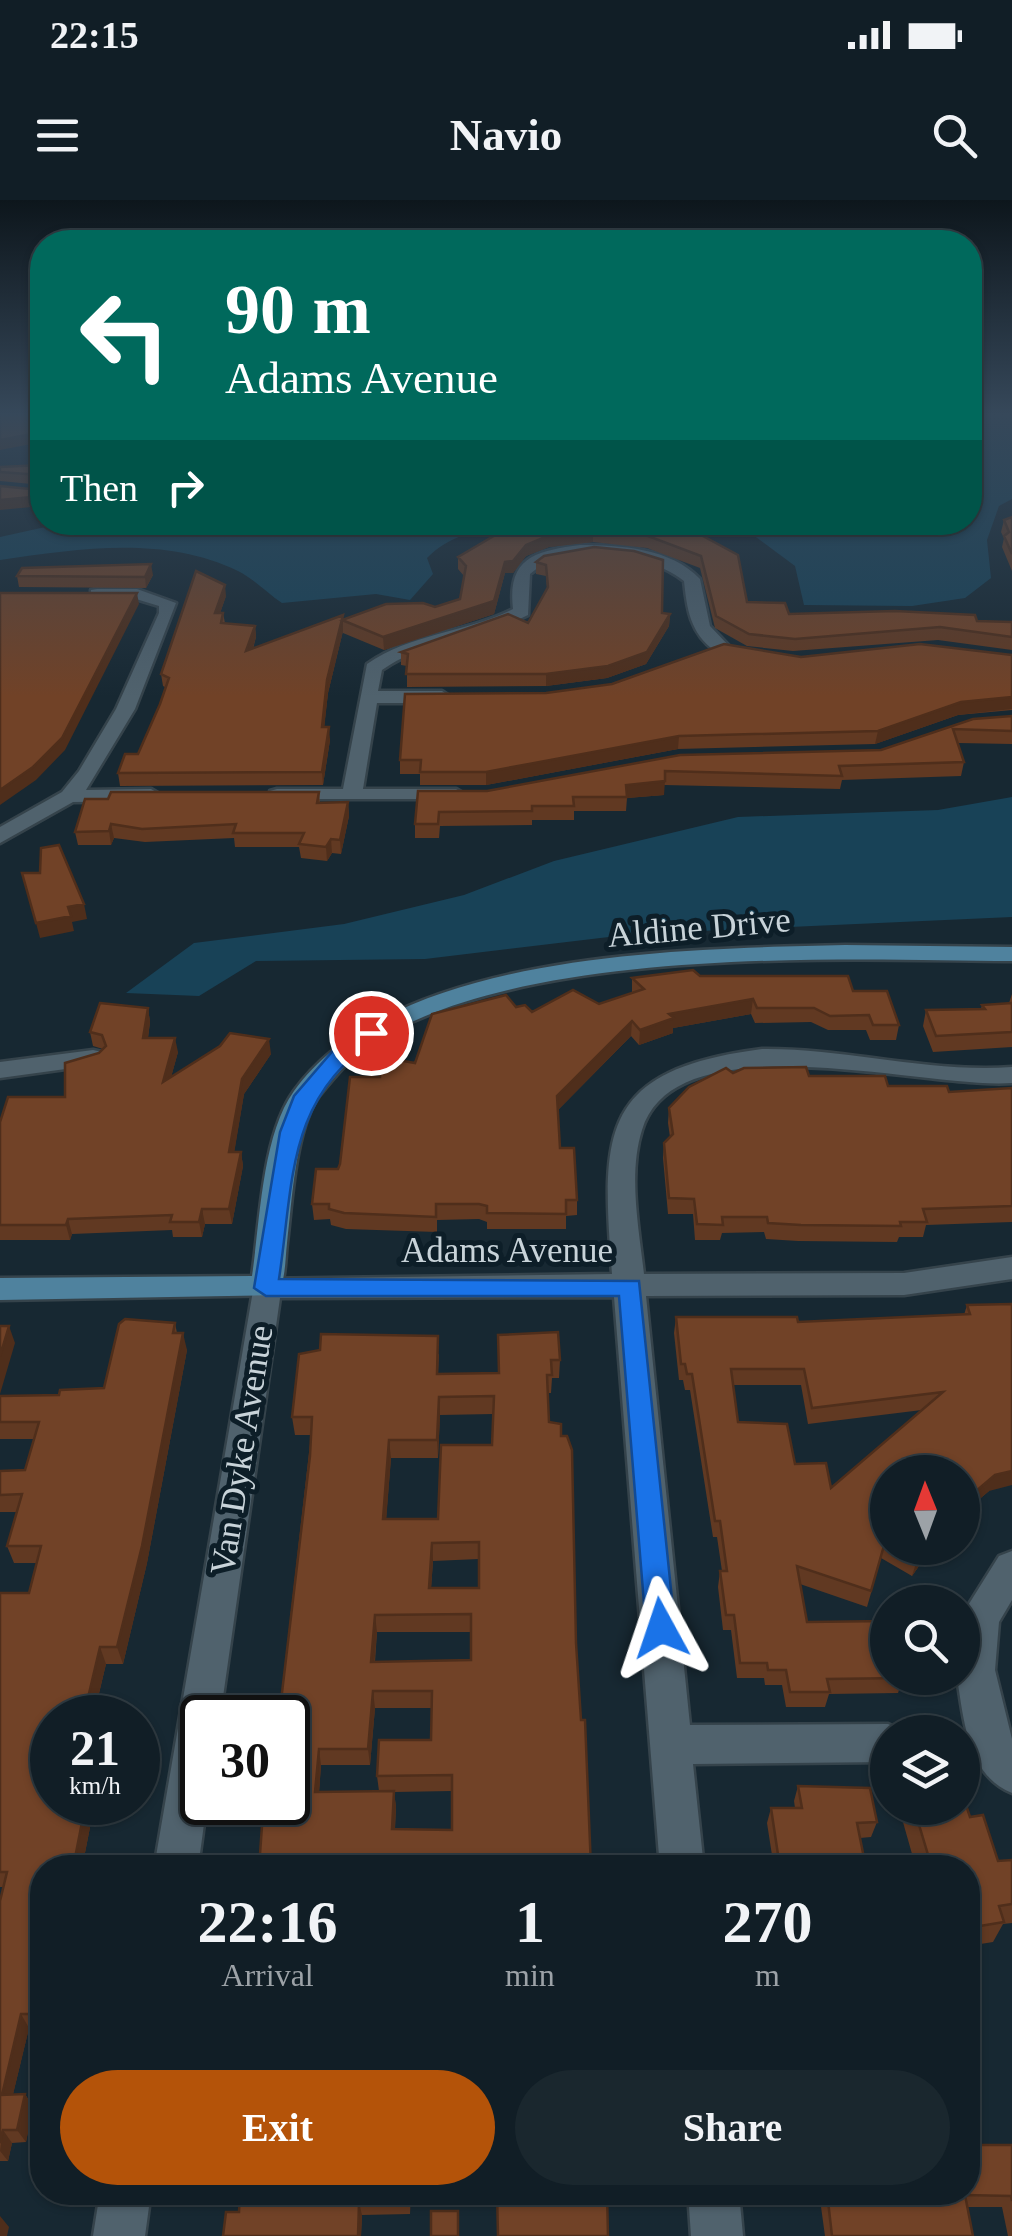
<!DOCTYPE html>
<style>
body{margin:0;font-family:Georgia,serif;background:#1a272e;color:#f1f3f6;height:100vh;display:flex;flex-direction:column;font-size:38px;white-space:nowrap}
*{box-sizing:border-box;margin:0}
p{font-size:32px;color:#9ca2a7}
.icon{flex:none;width:55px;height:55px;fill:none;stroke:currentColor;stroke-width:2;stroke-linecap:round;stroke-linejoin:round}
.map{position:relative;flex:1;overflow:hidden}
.drawer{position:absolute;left:30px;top:1655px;width:950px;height:350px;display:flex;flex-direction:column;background:#111e26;border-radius:40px;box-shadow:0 2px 8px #0004,0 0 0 2px #303c43}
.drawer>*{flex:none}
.hud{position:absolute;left:30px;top:30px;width:952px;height:305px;border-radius:40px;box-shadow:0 2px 8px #0004,0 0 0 2px #303c43;background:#00695c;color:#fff;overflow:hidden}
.needle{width:65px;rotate:359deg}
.tools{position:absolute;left:870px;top:1255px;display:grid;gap:20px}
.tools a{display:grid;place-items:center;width:110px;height:110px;border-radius:50%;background:#111e26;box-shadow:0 2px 8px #0004,0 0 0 2px #303c43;font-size:50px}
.speed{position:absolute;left:30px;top:1495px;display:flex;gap:20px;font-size:50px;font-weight:700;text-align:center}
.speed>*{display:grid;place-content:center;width:130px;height:130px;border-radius:50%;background:#111e26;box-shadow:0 2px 8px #0004,0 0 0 2px #303c43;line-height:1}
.speed small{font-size:25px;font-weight:400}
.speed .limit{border:5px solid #111;border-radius:15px;background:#fff;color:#111}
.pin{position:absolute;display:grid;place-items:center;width:85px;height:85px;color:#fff;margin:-42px;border:5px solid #fff;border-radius:50%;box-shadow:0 2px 10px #0007}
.me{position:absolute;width:110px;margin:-55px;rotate:355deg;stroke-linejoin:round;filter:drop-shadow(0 0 8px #0008)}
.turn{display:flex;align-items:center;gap:35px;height:210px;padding:0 30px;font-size:45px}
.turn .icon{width:130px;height:130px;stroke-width:2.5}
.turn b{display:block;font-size:70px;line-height:85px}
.then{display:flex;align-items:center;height:95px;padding:0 30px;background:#0003;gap:20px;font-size:38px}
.eta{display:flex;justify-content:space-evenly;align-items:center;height:170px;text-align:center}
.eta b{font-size:60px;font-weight:700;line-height:70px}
.action{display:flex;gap:20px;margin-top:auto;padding:20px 30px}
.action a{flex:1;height:115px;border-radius:60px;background:#b45309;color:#fff;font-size:40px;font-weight:700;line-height:115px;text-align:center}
.action a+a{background:#1a272e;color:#f1f3f6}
.status{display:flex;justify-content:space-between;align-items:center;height:70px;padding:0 50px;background:#111e26;direction:ltr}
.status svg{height:28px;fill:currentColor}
header{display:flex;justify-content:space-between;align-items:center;height:130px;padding:0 30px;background:#111e26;font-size:45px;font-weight:700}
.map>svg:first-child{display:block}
</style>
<div class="status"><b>22:15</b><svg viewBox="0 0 49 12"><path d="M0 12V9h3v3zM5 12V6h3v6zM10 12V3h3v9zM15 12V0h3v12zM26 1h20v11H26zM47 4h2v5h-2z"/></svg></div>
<header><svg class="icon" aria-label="menu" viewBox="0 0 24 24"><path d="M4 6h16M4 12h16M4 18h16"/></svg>Navio<svg class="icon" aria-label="search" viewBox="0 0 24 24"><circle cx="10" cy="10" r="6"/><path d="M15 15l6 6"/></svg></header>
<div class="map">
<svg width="1012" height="2036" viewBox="0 0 1012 2036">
<rect width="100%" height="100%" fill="#172832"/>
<path fill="#184257" d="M970,212H1012V299L999,306L987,340L991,378L965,398L912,406L804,405L795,366L745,329L670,323L970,322Z
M68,322H582V323C531,323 464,320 427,358L433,374L410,400L376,394L282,403C267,393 254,379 238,371C163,335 79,349 0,360V337Z
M1012,597V717L634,734L425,759L256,761L199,796L126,793L194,743L344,724L464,695L554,661L738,617L938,610Z"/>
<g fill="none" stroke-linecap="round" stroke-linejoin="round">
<g stroke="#35434b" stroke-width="5">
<path id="minor" d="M580,345C620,345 671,348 700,379L710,426L730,447L727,451H715C690,433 687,409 684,381C645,351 569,340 530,374L528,415C481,439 426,439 382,470L378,491H442L451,497L442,503H377L363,589H456L466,595L463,599H270V591L277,589H343L367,464C411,433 466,433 513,409C507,357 536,351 580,345Z
M97,389H137L176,403L135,509L86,590L151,589L161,595L151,601L73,602L0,643V627L62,592L79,571L116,509L159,413V406L136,399L91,398V390Z
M762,849C846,848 928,873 1012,867V883C927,890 676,818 642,930C628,974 639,1029 644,1074L904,1073L1012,1057V1079L904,1095L646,1096L690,1525L888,1524L904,1532H888V1562L693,1564L704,1668H660L614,1097L280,1098L220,1518H202V1602H207L198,1668H154L255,1079L612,1074C601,931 600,870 762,849Z
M93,850L102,852L106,858L102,864L0,878V862Z
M1012,1351V1400L999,1422L995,1470L1012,1539V1593C967,1575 964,1519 957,1478H962V1415L999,1356Z
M100,1992H151L145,2036H93Z
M688,1992H739L743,2036H691Z"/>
</g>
<g stroke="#35434b" stroke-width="5">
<path id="major" d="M845,745L1012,747V761C833,759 517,746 366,847C350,858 331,881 319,896C295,929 292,1003 287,1043C285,1060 286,1080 277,1095L0,1100V1078L252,1076C260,1022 262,935 294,891C396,750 687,749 845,745Z"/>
</g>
<use href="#minor" fill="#50626d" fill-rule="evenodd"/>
<use href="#major" fill="#4f829e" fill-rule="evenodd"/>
</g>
<path fill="#613922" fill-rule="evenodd" d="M42,265V285L0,281V267Z
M1012,317V371L1002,347L1004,338L1001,332L1004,320Z
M688,328L747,402L789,414L1012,422V450L938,440L793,451L747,446L715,428L700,368L647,348L593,342L549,347L526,356L513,373H505L494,414L384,450L343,433V431L328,493L324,527L330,540L323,585L120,586L118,573L138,554L160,504L165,487L163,486L161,474L226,396L220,413H223L225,423L255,426L256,437L253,449L343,420L435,407L460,399L464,376L458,369V357L504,330Z
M544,356L662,413L670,414L669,426L646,464L607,478L546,486L407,487V466L401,465V452L528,423L547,389L546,376L536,374V362Z
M153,375L146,388L19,387L17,376Z
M1012,455V510L958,515L875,544L678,549L486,585H420V574H400V560L546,493L801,457Z
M1012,516V544L958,543L964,562L961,576L842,580L840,589L664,585V595L627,598L626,611H574V620H532V625L440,626L439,638H415V624L487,591L680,555L881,550L973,519Z
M319,592L320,603L348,602L349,616L341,654L332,653L327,661L301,658L299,647H235L234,638L145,642L114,638L111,645H78L75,632L85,599Z
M700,776L853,791L899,825L896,840H870L866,830H828L811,822L755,823L751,814L673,828V833L639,845L631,836L558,910L560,948L577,1000V1015L566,1016V1029H487V1022L479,1019L437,1020V1032L346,1029L331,1025L330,1019L314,1020L312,1004L338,969L380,877L415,863L516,807L532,812L599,804L632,793V778Z
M1012,794V847L933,852L923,826L926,810L981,809L982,805L1009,803Z
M148,808L150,822L148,838L178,852L171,877L271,854L244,894L234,952H241L243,966L232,1024H205L202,1037H173L172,1030L72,1034L70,1040H0V922L65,897L103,849L93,846L90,832Z
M733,873L809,876L949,892L1012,888V1022L926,1025L923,1037H899L897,1042L798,1041L766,1039L764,1032L722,1033L720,1040H695L693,1014H668L663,958L664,943L670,937L668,923L669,908Z
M1012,1104L989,1291L962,1314V1272H888V1348H930L928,1353L912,1376L881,1358L867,1407L800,1384L807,1422L888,1478H913L912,1481H902L898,1493L829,1494L825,1507H786L782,1485H765L764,1478H737L731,1430H723L718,1387L720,1371H722L717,1337H713L690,1190H685L683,1180H679L674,1133L676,1117L798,1122L964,1115L967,1105ZM733,1185H801L808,1224L922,1210L831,1288L738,1222Z
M175,1123L177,1133L187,1150L147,1363L123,1464H106L97,1502L52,1602H95L82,1668H42V1827L29,1828L13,1894H25L33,1907L26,1942L12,1943L8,1961H0V1701L3,1687H0V1393H29L37,1363H14L7,1346L17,1312H0V1271L25,1270L34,1239H0V1196L59,1195L104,1188Z
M498,1135L560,1160L559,1178H552L551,1193H548L549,1222L576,1443L591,1668L268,1612L311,1235H295L292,1217L439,1154L438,1174L499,1173ZM493,1214L492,1245L438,1319H386L391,1258H438L440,1215ZM479,1359V1388H431L433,1361ZM377,1432H471V1460L375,1462ZM375,1508H431V1540L377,1576L379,1591L319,1592L321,1565H370ZM452,1591V1630L395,1629L396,1607L394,1592Z
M798,1586L877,1622L871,1637L860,1638L866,1668H774L767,1623L771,1608H795L794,1601Z
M899,1608H962L998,1661L1012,1660V1723L1003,1724L993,1742L968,1746V1668H916Z
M968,1843L978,1880L974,1886H968Z
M1012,1945V2036H1008L1002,2007H967L973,2036H825L819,1992H968Z
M240,1992H411L410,2014L362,2015L361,2036H223L239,2012Z"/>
<path fill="#4f2e1b" d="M42,232V242L0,250V240Z
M42,296V306L0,310V300Z
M593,330V342L549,347L526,356L513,373H505L494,414L384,450L383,437L494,401L505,362L526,345L550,335Z
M151,364L153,375L146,388L145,377Z
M225,385L226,396L216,425L215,413Z
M137,393L139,404L65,550L36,580L0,605V590Z
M670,414L669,426L646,464L607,478L546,486V474Z
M343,415V431L328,493L323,540L322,527L327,480Z
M255,426L256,437L248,464L246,451Z
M1012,497V509L958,515L875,544L878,531L961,502Z
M329,527L330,540L323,585L322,572Z
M679,536L678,549L486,585V572Z
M665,581L664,595L627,598L626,585Z
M348,602L349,616L341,654L340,640Z
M111,624L114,638L111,645L109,631Z
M331,639L332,653L327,661L326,647Z
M84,704L87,719L72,722L74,731L40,738L36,723L68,707Z
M753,799L751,814L673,828V833L639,845L640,830L669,814Z
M148,808L150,822L146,853L143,838Z
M632,821L631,836L557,911V896Z
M175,838L178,852L166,896L163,882Z
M269,839L271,854L244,894L232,966L229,952L242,879Z
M241,952L243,966L232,1024L229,1009Z
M202,1009L205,1024L202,1037L199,1022Z
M68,1019L72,1034L70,1040L66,1025Z
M9,1126L15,1143L0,1194V1156Z
M183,1133L187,1150L147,1363L123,1464L117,1447Z
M439,1197L440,1215L438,1258L437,1240Z
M389,1240L391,1258L385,1336L383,1319Z
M1012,1271V1285L989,1291L962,1314V1303L995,1275Z
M432,1343L433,1361L430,1405L429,1388Z
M926,1348H930L928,1353L912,1376L917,1360Z
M375,1415L377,1432L373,1479L371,1462Z
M100,1447L106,1464L93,1518L87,1502Z
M373,1491L375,1508L370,1565L368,1549Z
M100,1502L105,1518H97Z
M319,1549L321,1565L318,1608L315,1592Z
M394,1591L396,1607L394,1645L392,1629Z
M86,1602H95L82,1668H73Z
M21,1814L29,1828L10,1907L2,1895Z
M25,1894L33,1907L26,1942L17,1930Z
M3,1930L12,1943L8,1961L0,1951Z
M359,2003L362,2015L361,2036H358Z
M0,2016L9,2027L7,2036H0Z"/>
<path fill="#714227" stroke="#4f2e1b" stroke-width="2.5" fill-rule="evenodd" d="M0,212H40L42,213V232L0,240Z
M42,265V282L40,275L0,272V267Z
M0,286L40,290L42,287V296L0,300Z
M1012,317V354L1004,336L1009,332L1004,320Z
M588,322H638L688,328L738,355L747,402L785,403L789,414L895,411L975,415L977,421L1012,422V437L940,427L795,439L749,434L716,416L701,356L648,336L593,330L550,335L526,345L513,361L505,362L494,401L383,437L342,420L386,404L423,403L435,407L460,399L466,366L458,357L504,330Z
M594,347L634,351L663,360L662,413L670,414L647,452L608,466L546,474H406L408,454L401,452L508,414L528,423L548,387L546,365L536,362L544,356Z
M151,364L145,377L17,376L22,368Z
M196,371L225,385L215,413H223L221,423L255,426L246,451L343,415L327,480L322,527H329L322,572L118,573L125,554H138L160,504L169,478L161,474Z
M0,393H137L62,538L33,567L0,590Z
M724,444L801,457L920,444L1012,455V497L961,502L878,531L679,536L486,572H420L421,560H400L405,494L546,493L612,484Z
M1012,516V531L953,529L964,562L839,566L842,576L665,571V581L626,585L627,597H573L574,606H532V611L439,612L438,624H415L418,591H487L680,555L881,550L973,519Z
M111,592H319L317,603L348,602L340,640L331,639L326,647L299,644L304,633H233L236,624L142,629L111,624L109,631L75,632L85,599H108Z
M59,645L84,704L68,707L71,716L36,723L22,673H40L41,648Z
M693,770L700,776H848L853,791H887L899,825H873L869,815L830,816L814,808H757L753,799L669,814L674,818L640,830L632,821L557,896L560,948H574L577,1000H566V1014L487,1013V1006L479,1004H436V1017L344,1013L329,1009V1004H312L316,969H338L340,964L350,877H380L381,857L415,863L432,814L506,795L516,807L525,805L532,812L573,790L599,804L644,789L632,778Z
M100,803L148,808L143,838H175L163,882L220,846L230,833L269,839L242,879L229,952H241L229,1009H202L199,1022H170L172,1015L68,1019L66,1025H0V922L8,897H65V863L99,853L106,846L102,835L90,832Z
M1012,803V832L936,836L926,810L985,809L982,805Z
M806,867L809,876H885L888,886H947L949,892L1012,888V1006L923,1009L927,1022H900L901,1026L801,1025L768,1023L767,1017H722L723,1025L697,1024L694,999L669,998L664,943L673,934L669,908L689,887L726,868L733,873L744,868Z
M1012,1104V1271L995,1275L962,1303V1272H888V1343L885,1342L871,1391L797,1366L807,1422L888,1421V1478H903L827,1479L830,1492H790L786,1470H768L767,1463H740L734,1415H726L720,1371H727L720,1321H715L692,1174H687L685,1164H681L676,1117H797L798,1122L970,1114L967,1105ZM731,1169H804L812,1208L943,1192L831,1288L826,1263L795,1264L787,1224L738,1222Z
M125,1119L175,1123L173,1133H183L142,1346L117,1447H100L87,1502H100L97,1518H52V1602H86L73,1668H42V1814H21L2,1895L25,1894L17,1930H3L0,1943V1701L7,1672H0V1393H29L41,1346H7L22,1294L0,1295V1271L25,1270L39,1222H0V1196L59,1195L60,1190L104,1188L119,1124Z
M0,1126H9L0,1156Z
M558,1132L560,1160H551L552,1175H547L549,1222L561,1224V1236H567L572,1250L576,1443L581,1520H585L591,1668H259L263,1612H268L269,1602H288V1518H279L310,1256L312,1217H292L299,1154L320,1150L321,1134L438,1136L437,1174L499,1173L498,1135ZM494,1196L492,1245H441L438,1319H383L389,1240H437L439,1197ZM479,1342V1388H429L432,1343ZM471,1414V1460L371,1462L375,1415ZM373,1491H432L431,1540H379L377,1576L452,1575V1630L392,1629L394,1591L315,1592L319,1549H368Z
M895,1348H926L917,1360Z
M798,1586L870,1588L877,1622L857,1623L866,1668H780L771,1608H802Z
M962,1605H966L970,1617L983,1615L998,1661L1012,1660V1704L999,1706L1004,1722L968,1728V1668H932L914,1608H962Z
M968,1843H970L978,1880H968Z
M968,1945H1012V2001L1011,1996L965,1995L973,2036H832L827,1992H968Z
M240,1992H409V2002L359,2003L358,2036H223L226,2012H239Z
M497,1992H607L608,2036H498Z
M431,2011H458V2036H431Z"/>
<linearGradient id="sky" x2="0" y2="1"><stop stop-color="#0d161c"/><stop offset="0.43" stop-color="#36485a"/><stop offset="1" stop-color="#36485a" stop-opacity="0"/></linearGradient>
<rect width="1012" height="497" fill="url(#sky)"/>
<path fill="#1a73e8" stroke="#114b97" stroke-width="2.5" d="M371,827L378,829V837C286,898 294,980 279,1079L639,1081L675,1428L671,1438L661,1442L650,1438L646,1428L619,1096H266L254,1088L280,932L294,896L337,846Z"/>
<g text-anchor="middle" stroke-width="10" stroke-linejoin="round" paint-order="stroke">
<g font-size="35" fill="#c8d3d9" stroke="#0d1e28">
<text transform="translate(699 727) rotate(-5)" y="12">Aldine Drive</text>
<text x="507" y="1062">Adams Avenue</text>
<text transform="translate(241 1250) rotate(-81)" y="12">Van Dyke Avenue</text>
</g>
</g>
</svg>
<div class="tools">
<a><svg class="needle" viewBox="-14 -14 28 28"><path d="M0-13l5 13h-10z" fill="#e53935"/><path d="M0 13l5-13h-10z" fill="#9ca2a7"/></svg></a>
<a><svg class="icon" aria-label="search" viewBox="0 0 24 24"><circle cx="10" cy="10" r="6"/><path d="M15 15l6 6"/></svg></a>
<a><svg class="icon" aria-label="layers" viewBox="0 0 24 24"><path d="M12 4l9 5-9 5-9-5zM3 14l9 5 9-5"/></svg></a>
</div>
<div class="speed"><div>21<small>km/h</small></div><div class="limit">30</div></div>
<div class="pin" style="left:371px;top:833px;background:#d93025"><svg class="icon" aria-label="arrive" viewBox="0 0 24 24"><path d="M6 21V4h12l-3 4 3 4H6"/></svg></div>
<svg class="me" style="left:661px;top:1428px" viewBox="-20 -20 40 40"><path d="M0-17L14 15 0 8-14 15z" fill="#1a73e8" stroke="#fff" stroke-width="4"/></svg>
<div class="hud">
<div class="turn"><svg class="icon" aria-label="left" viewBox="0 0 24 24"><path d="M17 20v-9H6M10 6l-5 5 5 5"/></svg><div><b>90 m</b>Adams Avenue</div></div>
<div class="then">Then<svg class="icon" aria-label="right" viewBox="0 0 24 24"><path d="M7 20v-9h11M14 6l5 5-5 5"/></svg></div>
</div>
<section class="drawer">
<div class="eta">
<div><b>22:16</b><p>Arrival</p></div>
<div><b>1</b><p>min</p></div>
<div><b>270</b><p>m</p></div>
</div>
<div class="action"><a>Exit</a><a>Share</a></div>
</section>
</div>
